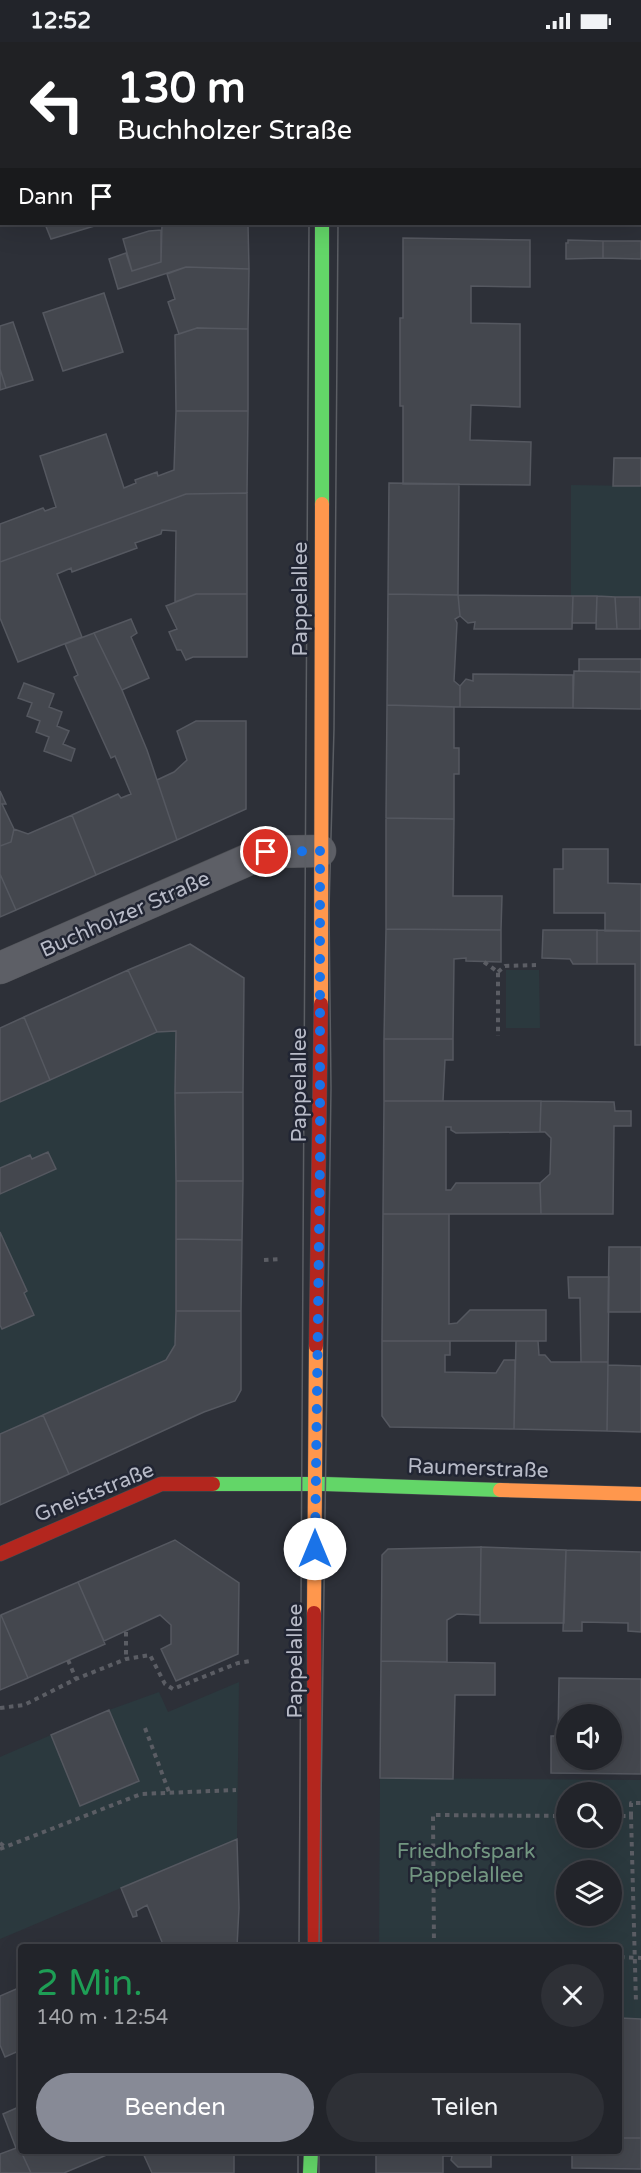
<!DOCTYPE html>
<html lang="de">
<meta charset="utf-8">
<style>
body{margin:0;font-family:"Varela Round",sans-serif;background:#2e3036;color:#f1f3f6;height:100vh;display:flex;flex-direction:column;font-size:22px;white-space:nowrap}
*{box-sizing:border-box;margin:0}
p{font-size:20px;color:#a2a4a8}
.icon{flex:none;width:33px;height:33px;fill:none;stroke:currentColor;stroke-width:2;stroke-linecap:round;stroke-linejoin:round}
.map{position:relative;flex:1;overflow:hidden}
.drawer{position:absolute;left:18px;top:1902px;width:604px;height:210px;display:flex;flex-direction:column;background:#22242a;border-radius:6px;box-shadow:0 6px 24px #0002,0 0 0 2px #3f4147}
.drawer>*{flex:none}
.hud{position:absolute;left:0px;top:0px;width:642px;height:183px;box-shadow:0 6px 24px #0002,0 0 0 2px #3f4147;background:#202124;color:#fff;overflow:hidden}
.buttons{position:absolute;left:556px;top:1662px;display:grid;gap:12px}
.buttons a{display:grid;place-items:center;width:66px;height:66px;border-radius:50%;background:#22242a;box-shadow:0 6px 24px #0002,0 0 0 2px #3f4147;font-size:30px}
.pin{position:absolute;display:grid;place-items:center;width:51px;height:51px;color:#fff;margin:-26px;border:3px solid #fff;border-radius:50%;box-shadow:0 2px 6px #0007}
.me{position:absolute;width:66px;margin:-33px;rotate:0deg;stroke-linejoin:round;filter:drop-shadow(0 0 4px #0008)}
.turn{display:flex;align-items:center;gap:21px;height:126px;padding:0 18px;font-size:27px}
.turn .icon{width:78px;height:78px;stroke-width:2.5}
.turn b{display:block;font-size:42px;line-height:51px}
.then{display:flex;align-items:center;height:57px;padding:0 18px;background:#0003;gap:12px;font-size:22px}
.round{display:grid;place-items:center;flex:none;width:63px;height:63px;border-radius:32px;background:#2e3036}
.headline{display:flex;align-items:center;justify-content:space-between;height:102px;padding:0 18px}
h1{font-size:36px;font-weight:600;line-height:45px;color:#1e9e55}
.primary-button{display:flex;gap:12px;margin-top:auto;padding:12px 18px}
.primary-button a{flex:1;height:69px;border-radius:36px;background:#878a96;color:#fff;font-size:24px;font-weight:600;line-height:69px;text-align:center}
.primary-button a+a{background:#2e3036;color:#f1f3f6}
.status{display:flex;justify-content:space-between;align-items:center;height:42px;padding:0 30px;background:#22242a;direction:ltr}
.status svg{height:16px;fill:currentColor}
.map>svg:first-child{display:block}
</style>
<div class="status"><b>12:52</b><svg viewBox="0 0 49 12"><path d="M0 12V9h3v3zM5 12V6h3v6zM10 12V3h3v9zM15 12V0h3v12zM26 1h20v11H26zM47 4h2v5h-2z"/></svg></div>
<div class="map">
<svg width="641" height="2131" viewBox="0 0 641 2131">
<rect width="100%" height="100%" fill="#2d3038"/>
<path fill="#2b393e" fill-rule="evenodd" d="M571,443L641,444V555L571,554Z
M506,928H539L540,986H506Z
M176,989L175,1303L166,1318L0,1392V1060L157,990Z
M239,1640L237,1797L0,1897V1715L51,1693L81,1764L139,1739L109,1668L159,1650L168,1670Z
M380,1736L641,1738V2096H620V1905H379ZM567,1750H612V1796H567ZM567,1828H612V1874H567Z"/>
<path fill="#44474e" stroke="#555860" stroke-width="1.5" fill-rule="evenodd" d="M55,0H250L51,2Z
M392,0H460V2H392Z
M527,0H641V39L640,2Z
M2,18V73H0V19Z
M2,123V163H0V124Z
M45,182H101L51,197Z
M162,182H248L249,227L186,225L118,247L109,217L126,211L132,229L161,220Z
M161,188V220L132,229L123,197L149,189Z
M403,196L530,198V245L471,244V281L520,282V365L471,363L470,398L531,400L530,443L403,442V364H400V276H403Z
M568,198L603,199V216L566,217V201H568Z
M603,199H641V217L603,216Z
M186,225L249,227L248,287L197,286L179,292L168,260L175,257L167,232Z
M104,251L123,310L63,329L43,271Z
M13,280L33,338L6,346L0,327V284Z
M197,286L248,287V369H176L175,293Z
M0,327L6,346L0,348Z
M176,369H248L247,451L186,452L0,520V482L43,466L45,469L56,465L40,414L106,392L124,446L136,441L135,438L157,430L158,434L174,428Z
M614,416H641V444H613Z
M389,441L459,442L458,553L388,552Z
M247,451V552H196L175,560L176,489L162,488L161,492L135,501L137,506L72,530L71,526L57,532L82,595L18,620L0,576V520L186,452Z
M196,552H247V615H193L186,618L181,608H177L169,590L177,587L166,564Z
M388,552L458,553L460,574L455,577L457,581L454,639L460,644V665L387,663Z
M458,553L573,554L572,587H474L475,580L468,581L460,574Z
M573,554H597L596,581H572Z
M597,554L615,555L617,587H596Z
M615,555H640V587H617Z
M131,577L137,591L131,595L149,636L122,648L94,591Z
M94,591L122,648L147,708L177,798L96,833L72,773L118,752L121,756L131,752L115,714L111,716L74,635L78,633L65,602Z
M579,617H641V630L579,629Z
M574,629L641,630V667L573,666Z
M473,632L573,633V666L460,665V644L466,637L473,639Z
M24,641L54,652L49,665L62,670L57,684L69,689L63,702L75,707L71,719L44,709L49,695L36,690L40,679L27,674L32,661L18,656Z
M387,663L454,665V706H459V732H454V777L386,776Z
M196,679H246V767L177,798L157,738L174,730L187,718L177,689Z
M0,749L6,762H2L14,787L11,800L0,804Z
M72,773L96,833L16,868L0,832V804L11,800L14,787L28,792Z
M386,776L454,777L453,854H502L501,888L386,887Z
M563,807H608V841L641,842V889H605V871H554V827H563Z
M0,832L16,868L0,875Z
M386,887L501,888V920L466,919V916L454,917L453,997H384Z
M543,888H597V922H573L570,917L542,916Z
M597,888L641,889V1003H635V922H597Z
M190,902L244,936L243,1050L175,1051L176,989L157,990L128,928Z
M128,928L157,990L50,1038L24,975Z
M24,975L50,1038L0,1060V986Z
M384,997H453V1018H445L443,1059H384Z
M243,1050V1139H176L175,1051Z
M384,1059H541L540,1090L456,1091L451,1088V1085H446V1148H451L456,1141H540L541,1172H383Z
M541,1059L614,1060L615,1069H631V1084H614L613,1172H541L540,1141L550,1132L551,1096L545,1090H540Z
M48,1110L56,1127L0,1152V1126L30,1113L32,1117Z
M176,1139H243L242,1198L176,1197Z
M383,1172H449V1282L457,1281L470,1268H546V1299H382Z
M0,1190L27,1249L24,1251L34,1273L2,1287L0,1283Z
M176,1197L242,1198L241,1269H176Z
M609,1205H641V1270H608Z
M568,1235H609L608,1320H581L580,1256H569Z
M176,1269H241V1348L235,1359L204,1370L69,1432L43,1373L166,1318L175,1303Z
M382,1299H450V1313H445V1330L496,1331L504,1318H515L514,1387L390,1385L382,1374Z
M516,1299H538L539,1313H545L551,1320H608L607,1389L514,1387Z
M608,1323L641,1324V1390L607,1389Z
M43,1373L69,1432L0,1463V1392Z
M175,1498L239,1541L238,1612L176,1639L161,1607L171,1602V1583L160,1573L104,1599L78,1540Z
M481,1505L480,1573L457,1572L447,1578V1620L381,1619L382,1513L388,1507Z
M481,1505L566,1508L564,1581H480Z
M566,1508L641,1510V1590L628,1589V1581L582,1580V1589H563Z
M78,1540L105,1602L28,1636L1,1573Z
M1,1573L28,1636L0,1648V1574Z
M381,1619L495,1621V1653H455L453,1737L380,1736Z
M559,1636L641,1637V1732L551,1731V1694H558ZM567,1672H612V1718H567Z
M109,1668L139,1739L80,1764L51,1693Z
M237,1797L239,1866L237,1905H164L147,1863L136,1869L137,1874L133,1875L121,1846Z
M21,1945V2008L5,2015L0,2003V1954Z
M620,1976L641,1977V2096H620Z
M21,2064V2104L16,2106L3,2072Z
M620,2096H641V2127L572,2126V2109H620Z
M21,2104V2109H116L64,2131H31L19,2105Z
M19,2105L31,2131H0V2112Z
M142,2109H234V2131H152Z
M376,2109H491V2125H458L451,2118L452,2114H443V2131H376Z"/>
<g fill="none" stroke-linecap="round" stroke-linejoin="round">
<g stroke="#4b4d52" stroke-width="33">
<path id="street" d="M0,926L266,810L320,809"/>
</g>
<g stroke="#4b4d52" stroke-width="15">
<path id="fast" d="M324,0V2
M322,462V182
M213,1442H325L500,1448
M310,2131L311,2109"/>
</g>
<g stroke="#4b4d52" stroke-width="15">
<path id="slow" d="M321,962L322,462
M500,1448L641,1452
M314,1571L316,1304"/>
</g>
<g stroke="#4b4d52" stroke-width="15">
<path id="jam" d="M316,1304L321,962
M0,1512L161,1442H213
M314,1571L315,1905"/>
</g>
<path stroke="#5b5d64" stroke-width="4" stroke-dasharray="4.5 4.5" stroke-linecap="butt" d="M484,920L498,930V994
M498,930L505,924L536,923
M264,1218L281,1217
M126,1590V1617
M68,1618L76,1637
M0,1666L24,1663L76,1637L126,1617L150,1613L165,1642L173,1647L238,1621L250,1619
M145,1686L169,1750
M612,1774H631L636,1961
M631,1774V1761H641
M0,1801L5,1805
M0,1807L141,1752L236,1748
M434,1905L433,1773L567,1774
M620,1915L641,1916"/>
<use href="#street" stroke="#5d5f66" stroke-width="32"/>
<use href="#fast" stroke="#63d668" stroke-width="14"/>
<use href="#slow" stroke="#ff974d" stroke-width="14"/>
<use href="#jam" stroke="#b3261e" stroke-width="14"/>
<path stroke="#5b5e64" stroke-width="1.5" d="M310,2V0
M339,2V0
M299,1905L309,182
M319,1905L331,1046L329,867L334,687L338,182
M298,2131V2109
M319,2131V2109"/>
</g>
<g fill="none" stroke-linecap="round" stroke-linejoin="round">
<path stroke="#1a73e8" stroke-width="10" stroke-dasharray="0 18" d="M266,810L320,809V1116L315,1507"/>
</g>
<g text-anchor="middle" stroke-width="5" stroke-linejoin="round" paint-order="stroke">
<g font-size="21" fill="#b8bbc8" stroke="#212533">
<text transform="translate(300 557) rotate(-90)" y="7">Pappelallee</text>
<text transform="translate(125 872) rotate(-24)" y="7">Buchholzer Straße</text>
<text transform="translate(299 1043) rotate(-90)" y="7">Pappelallee</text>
<text transform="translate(478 1426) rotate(2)" y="7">Raumerstraße</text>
<text transform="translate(94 1450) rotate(-22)" y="7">Gneiststraße</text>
<text transform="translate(295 1619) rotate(-90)" y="7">Pappelallee</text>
</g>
<g font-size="21" fill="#729681" stroke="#212533">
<text x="466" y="1816">Friedhofspark<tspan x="466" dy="24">Pappelallee</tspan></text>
</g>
</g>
</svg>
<div class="buttons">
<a><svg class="icon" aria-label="sound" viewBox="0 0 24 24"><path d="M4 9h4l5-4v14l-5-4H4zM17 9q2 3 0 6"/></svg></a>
<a><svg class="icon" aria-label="search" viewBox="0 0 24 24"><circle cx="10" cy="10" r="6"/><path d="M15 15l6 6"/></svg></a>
<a><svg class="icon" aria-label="layers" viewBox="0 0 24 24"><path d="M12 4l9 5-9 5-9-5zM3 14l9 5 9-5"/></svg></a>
</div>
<div class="pin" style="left:266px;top:810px;background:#d93025"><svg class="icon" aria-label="arrive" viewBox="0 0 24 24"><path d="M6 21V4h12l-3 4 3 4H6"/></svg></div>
<svg class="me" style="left:315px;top:1507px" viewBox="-20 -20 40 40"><circle r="19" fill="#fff"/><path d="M0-13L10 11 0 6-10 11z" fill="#1a73e8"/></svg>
<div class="hud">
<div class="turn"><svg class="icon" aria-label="left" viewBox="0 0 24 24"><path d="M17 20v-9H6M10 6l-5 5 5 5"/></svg><div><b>130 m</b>Buchholzer Straße</div></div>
<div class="then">Dann<svg class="icon" aria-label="arrive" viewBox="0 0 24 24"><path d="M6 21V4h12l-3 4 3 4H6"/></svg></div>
</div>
<section class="drawer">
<div class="headline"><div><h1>2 Min.</h1><p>140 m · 12:54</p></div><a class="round"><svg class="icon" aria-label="close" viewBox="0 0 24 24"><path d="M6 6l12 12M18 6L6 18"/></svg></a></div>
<div class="primary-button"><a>Beenden</a><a>Teilen</a></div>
</section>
</div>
